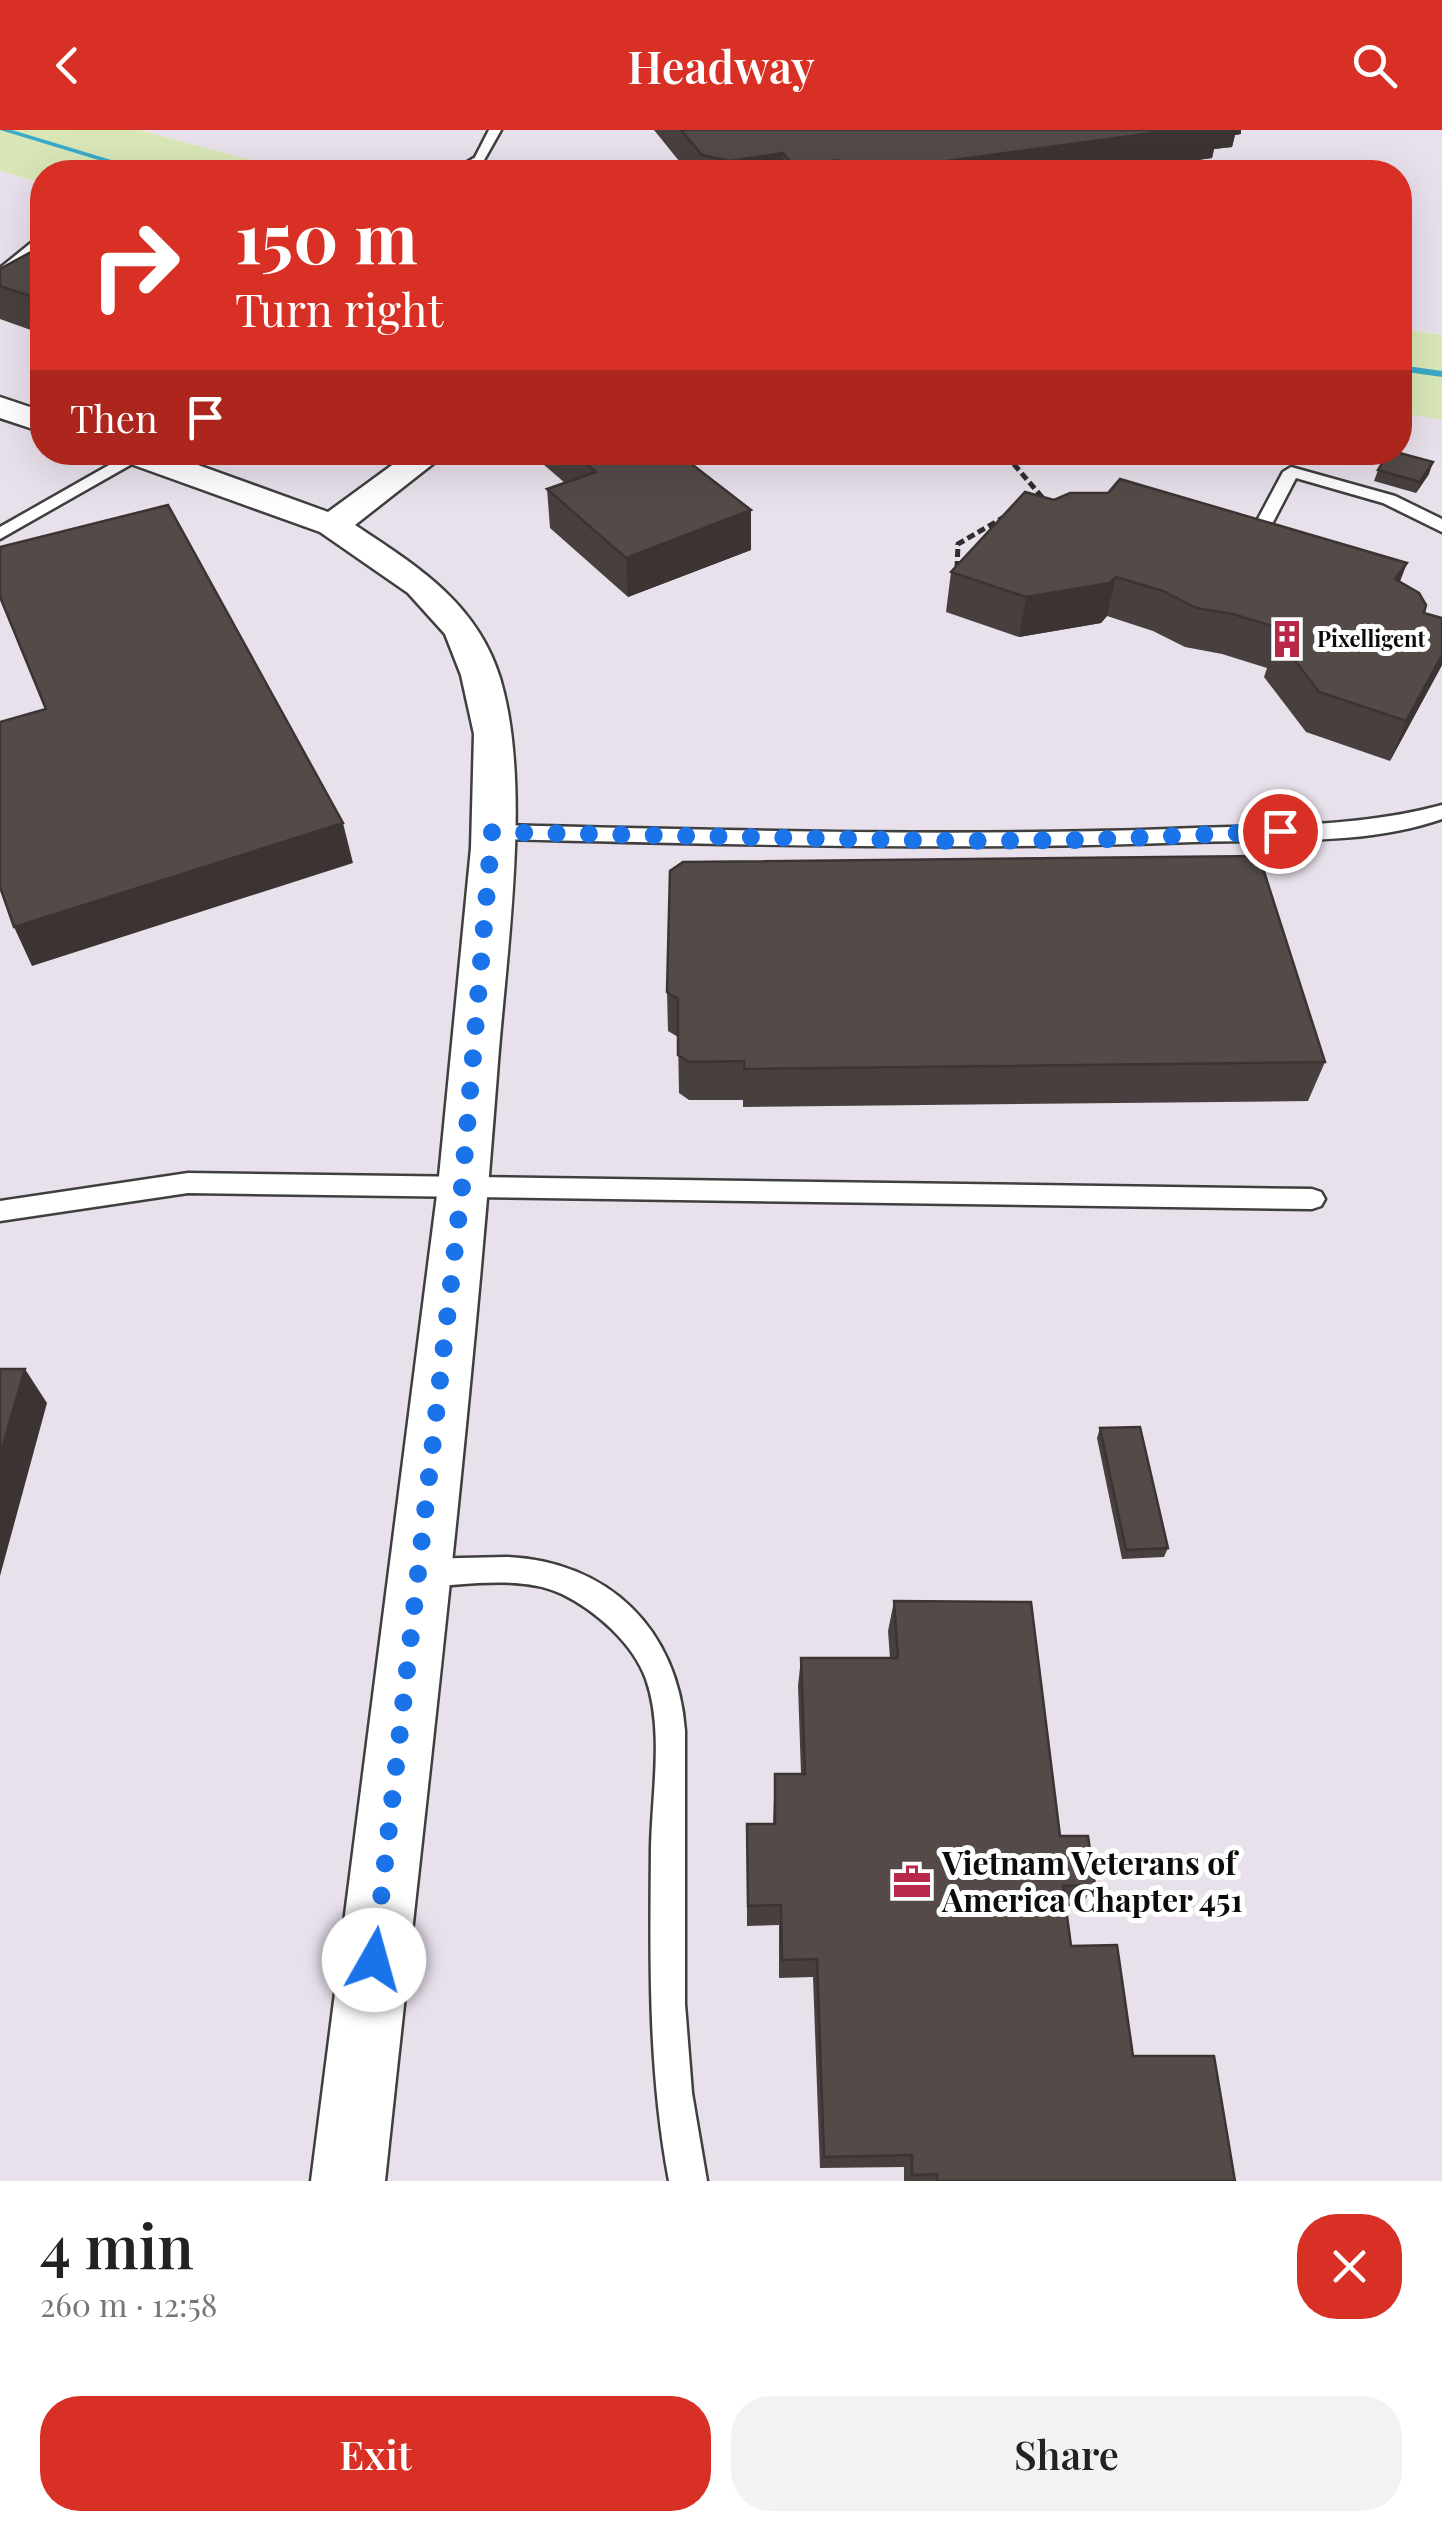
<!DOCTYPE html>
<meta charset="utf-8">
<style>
body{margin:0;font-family:"Playfair Display",serif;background:#f2f2f2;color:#222;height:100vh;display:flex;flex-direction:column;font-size:38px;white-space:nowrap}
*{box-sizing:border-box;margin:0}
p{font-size:32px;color:#767676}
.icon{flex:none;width:55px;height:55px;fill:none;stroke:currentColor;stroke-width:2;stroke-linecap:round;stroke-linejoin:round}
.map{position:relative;height:2051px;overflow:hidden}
.sheet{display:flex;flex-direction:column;background:#fff;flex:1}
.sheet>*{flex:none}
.banner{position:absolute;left:30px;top:30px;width:1382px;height:305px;border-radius:40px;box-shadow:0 10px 40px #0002;background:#d93025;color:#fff;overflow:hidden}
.pin{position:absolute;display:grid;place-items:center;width:85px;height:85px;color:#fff;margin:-42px;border:5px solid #fff;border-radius:50%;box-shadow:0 2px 10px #0007}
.me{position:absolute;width:110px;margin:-55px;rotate:7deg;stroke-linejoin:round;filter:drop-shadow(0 0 8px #0008)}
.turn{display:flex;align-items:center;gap:35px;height:210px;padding:0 40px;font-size:45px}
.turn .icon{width:130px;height:130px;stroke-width:2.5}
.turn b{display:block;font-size:70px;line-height:85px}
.then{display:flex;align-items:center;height:95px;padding:0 40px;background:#0003;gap:20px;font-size:38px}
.round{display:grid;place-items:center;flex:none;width:105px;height:105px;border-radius:40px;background:#f2f2f2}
.head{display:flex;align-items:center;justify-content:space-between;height:170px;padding:0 40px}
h1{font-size:60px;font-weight:600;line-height:75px}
.action{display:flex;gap:20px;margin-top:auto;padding:20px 40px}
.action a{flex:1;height:115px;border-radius:40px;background:#d93025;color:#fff;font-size:40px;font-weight:600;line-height:115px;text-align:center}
.action a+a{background:#f2f2f2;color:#222}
header{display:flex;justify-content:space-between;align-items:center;height:130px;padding:0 40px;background:#d93025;color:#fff;font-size:45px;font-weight:600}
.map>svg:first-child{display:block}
</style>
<header><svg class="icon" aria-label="back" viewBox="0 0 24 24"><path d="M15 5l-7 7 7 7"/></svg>Headway<svg class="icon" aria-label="search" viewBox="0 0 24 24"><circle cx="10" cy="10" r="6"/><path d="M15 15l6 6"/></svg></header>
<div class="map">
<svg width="1442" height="2051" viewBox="0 0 1442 2051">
<rect width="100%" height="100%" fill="#fff7eb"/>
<path fill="#e8e0eb" d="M139,0H1442V205L1400,199V42H296Z
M0,41L42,53V322H1400V283L1442,290V2051H0Z"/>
<path fill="#d9e7b7" d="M0,0H139L296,42H42V53L0,41Z
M1400,199L1442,205V290L1400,283Z"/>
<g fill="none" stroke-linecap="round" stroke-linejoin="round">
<path fill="#3aaac9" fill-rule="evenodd" d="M0,0H12L151,42H138Z
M1400,235L1442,241V247L1400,241Z"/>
<g stroke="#3f3f3f" stroke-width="5">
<path id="lane" d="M489,0H501L479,39H469Z
M42,104V115L0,150V138Z
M132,322L146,326L0,409V397Z
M1291,337L1395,366L1442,389V402L1383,373L1296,348L1259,419H1247L1244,415L1283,342Z
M1442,675V689C1364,716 1275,709 1193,712C960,721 726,714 493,709L482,702L493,695C719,700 945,707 1170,699C1261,695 1354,699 1442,675Z
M188,1043L1312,1059L1321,1062L1325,1069L1321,1076L1312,1079L188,1063L0,1091V1071Z
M506,1427C608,1431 678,1499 685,1601V1874L692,1963L707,2051H669C648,1940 650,1829 651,1717C652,1664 664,1600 646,1549C633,1513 595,1480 562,1464C521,1444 462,1456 418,1457L407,1453L403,1443L407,1433L418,1429Z"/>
</g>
<g stroke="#3f3f3f" stroke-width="5">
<path id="street" d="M474,28L483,30L491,42H465L461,36Z
M0,267L42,281V302L0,288Z
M113,322H162L328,382L410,322H448L355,395C417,436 477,473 500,548C533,657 505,829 497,945C469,1314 424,1683 385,2051H311L438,1057L471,718L474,604L461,545L445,504L408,463L320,402L117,329Z"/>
</g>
<path stroke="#2e2e2e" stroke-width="4" stroke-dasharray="6 2.5" stroke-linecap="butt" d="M1007,328L1009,322"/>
<path stroke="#2e2e2e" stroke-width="5" stroke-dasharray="8 4" stroke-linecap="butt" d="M1006,325L1047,373
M957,439L958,414L1011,383"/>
<use href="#lane" fill="#fff" fill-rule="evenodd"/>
<use href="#street" fill="#fff" fill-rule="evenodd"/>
</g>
<path fill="#48403f" d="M654,0H1241V4L1235,5L1232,17L1214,19L1212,28L1113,42H688Z
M42,116V204L0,189V139Z
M535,322H698L683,328L751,380V420L628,467L550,398L547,359L565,353L536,328Z
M1378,340L1429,344L1416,363L1374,351Z
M1054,370L1407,433L1399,452L1424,483L1442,488V535L1390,631L1306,602L1264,547L1267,538L1222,524L1185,517L1153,501L1107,486L1101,493L1019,507L946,482L951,442Z
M667,862L1325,932L1308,971L743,977V970H689L679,963L678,907L668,901Z
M1100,1298L1168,1418L1164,1427L1122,1429L1097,1308Z
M894,1471L1095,1755L1080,1776H1066L1071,1816L1133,1926L1235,2051H904V2037L820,2038L813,1847L779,1848V1795L747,1796V1694H773L775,1644H801L798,1556L801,1528H890L888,1501Z"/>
<path fill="#3b3433" d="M1174,0H1241V4L1235,5L1232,17L1214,19L1212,28L1113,42H867Z
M783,23L782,42H730V31Z
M838,30L837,42H793L794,36Z
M649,322H698L650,340Z
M1433,332L1429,344L1416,363L1420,352Z
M751,380V420L628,467L626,428Z
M1407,433L1392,473L1395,449Z
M1116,447L1107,486L1101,493L1019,507L1026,467Z
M1442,525V535L1390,631L1406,591Z
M343,693L353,733L32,836L14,797Z
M25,1239L47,1273L0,1446V1325Z"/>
<path fill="#544b49" stroke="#3b3433" stroke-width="2.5" d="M681,0H1174L867,42H849L838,30L794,36L783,23L730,31L702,25Z
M42,116V170L0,156V139Z
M573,322H676L751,380L626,428L547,359L596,342Z
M1389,322H1396L1433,332L1420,352L1378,340Z
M1120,349L1407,433L1395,449L1419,463L1426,475L1424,483L1442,488V525L1406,591L1319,562L1277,507L1282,499L1233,484L1196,478L1163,461L1116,447L1110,453L1026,467L951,442L1025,362L1054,370L1070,363H1108Z
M168,375L343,693L14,797L0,757V592L46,579L0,467V417Z
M1259,726L1325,932L744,939V931L689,932L678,925V869L667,862L670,741L683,732Z
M0,1239H25L0,1325Z
M1140,1297L1168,1418L1126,1420L1100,1298Z
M894,1471L1031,1472L1060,1706H1088L1095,1755L1063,1756L1071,1816L1117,1815L1133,1926H1214L1235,2051H937V2044L912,2045V2025L824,2027L817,1829L782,1830L781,1775L748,1776L747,1694H775V1644H805L801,1528H898Z"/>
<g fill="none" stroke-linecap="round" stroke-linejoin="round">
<path stroke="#1a73e8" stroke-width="18" stroke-dasharray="0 32.4" d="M374,1830L462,1057L492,702L952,711L1089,710L1280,701"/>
</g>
<defs>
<g id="building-bare" transform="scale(3)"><path d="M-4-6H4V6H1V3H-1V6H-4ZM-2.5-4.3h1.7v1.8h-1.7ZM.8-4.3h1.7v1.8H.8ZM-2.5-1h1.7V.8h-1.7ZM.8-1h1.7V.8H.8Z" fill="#b82849" stroke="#fff" stroke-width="2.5" paint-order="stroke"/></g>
<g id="office-bare" transform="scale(3)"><path d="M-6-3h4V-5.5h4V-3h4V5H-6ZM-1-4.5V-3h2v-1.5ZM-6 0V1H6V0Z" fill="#b82849" stroke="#fff" stroke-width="2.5" paint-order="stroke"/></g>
</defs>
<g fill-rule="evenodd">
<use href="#building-bare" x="1287" y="509"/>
<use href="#office-bare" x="912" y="1752"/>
</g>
<g text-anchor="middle" stroke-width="10" stroke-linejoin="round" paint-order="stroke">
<g font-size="22" font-weight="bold" fill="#0c0c0c" stroke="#fff" text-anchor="start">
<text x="1317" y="517">Pixelligent</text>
</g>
<g font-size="32" font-weight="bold" fill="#0c0c0c" stroke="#fff" text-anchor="start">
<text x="942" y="1745">Vietnam Veterans of<tspan x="942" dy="37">America Chapter 451</tspan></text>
</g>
</g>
</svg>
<div class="pin" style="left:1280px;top:701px;background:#d93025"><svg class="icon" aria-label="arrive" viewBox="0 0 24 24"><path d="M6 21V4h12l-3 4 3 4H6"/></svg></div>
<svg class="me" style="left:374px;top:1830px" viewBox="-20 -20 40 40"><circle r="19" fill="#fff"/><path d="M0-13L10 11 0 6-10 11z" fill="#1a73e8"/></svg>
<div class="banner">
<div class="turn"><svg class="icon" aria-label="right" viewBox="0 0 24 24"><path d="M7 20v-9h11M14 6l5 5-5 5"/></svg><div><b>150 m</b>Turn right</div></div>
<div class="then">Then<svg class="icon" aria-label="arrive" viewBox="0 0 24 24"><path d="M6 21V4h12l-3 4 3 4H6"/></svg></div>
</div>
</div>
<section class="sheet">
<div class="head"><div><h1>4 min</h1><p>260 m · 12:58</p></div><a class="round" style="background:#d93025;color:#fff"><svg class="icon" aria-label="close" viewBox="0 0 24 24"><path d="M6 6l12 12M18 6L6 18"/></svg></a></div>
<div class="action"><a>Exit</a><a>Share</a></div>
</section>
